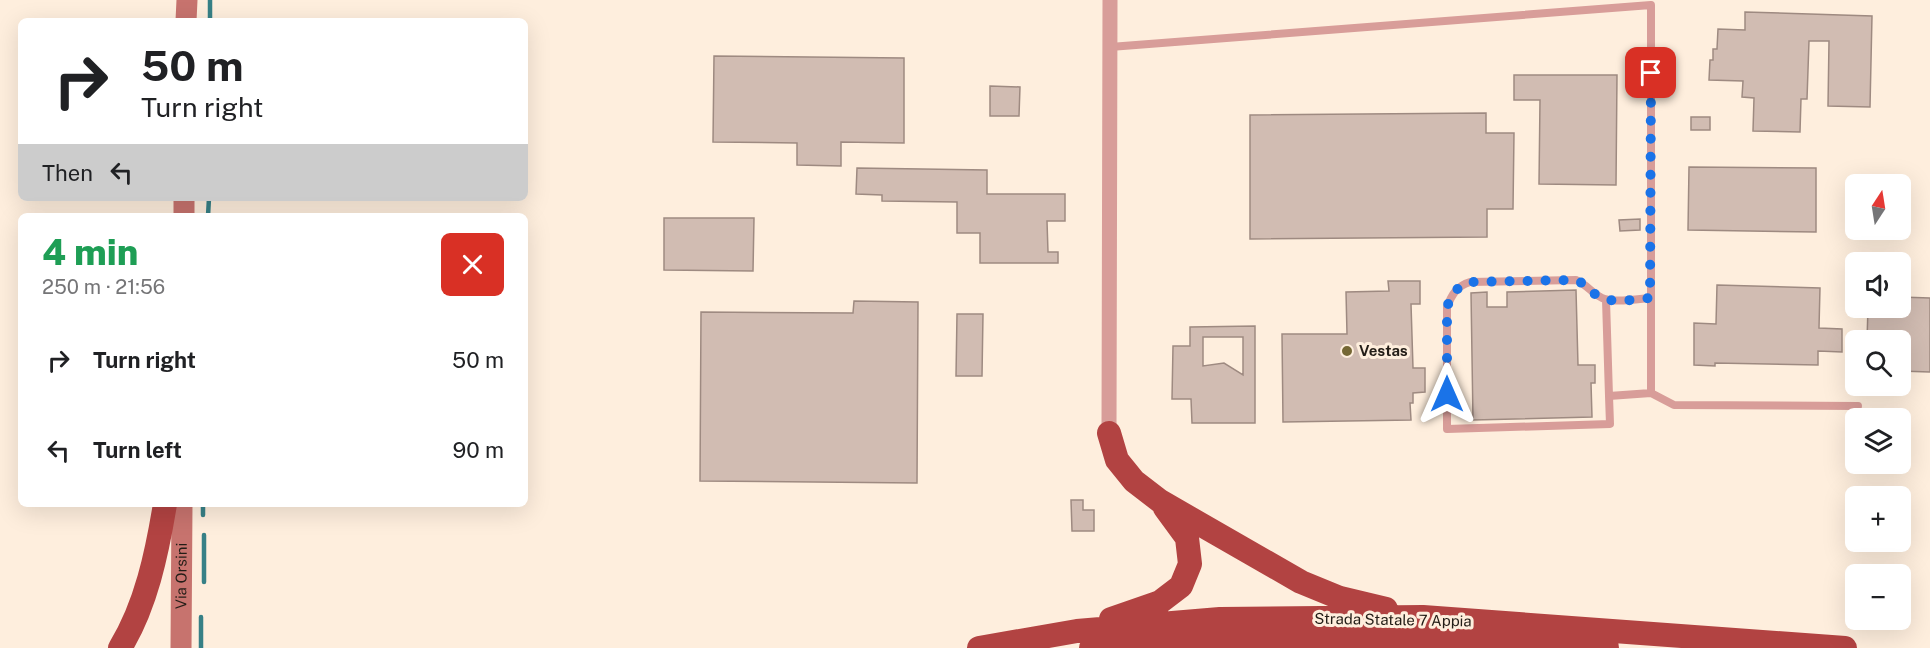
<!DOCTYPE html>
<meta charset="utf-8">
<style>
body{margin:0;font-family:"Public Sans",sans-serif;background:#f2f2f2;color:#202124;height:100vh;display:flex;flex-direction:column;font-size:22px;white-space:nowrap}
*{box-sizing:border-box;margin:0}
p{font-size:20px;color:#757577}
.icon{flex:none;width:33px;height:33px;fill:none;stroke:currentColor;stroke-width:2;stroke-linecap:round;stroke-linejoin:round}
.map{position:relative;flex:1;overflow:hidden}
.drawer{position:absolute;left:18px;top:213px;width:510px;height:294px;display:flex;flex-direction:column;background:#fff;border-radius:9px;box-shadow:0 6px 24px #0002}
.drawer>*{flex:none}
.banner{position:absolute;left:18px;top:18px;width:510px;height:183px;border-radius:9px;box-shadow:0 6px 24px #0002;background:#fff;color:#202124;overflow:hidden}
.needle{width:39px;rotate:12deg}
.fabs{position:absolute;left:1845px;top:174px;display:grid;gap:12px}
.fabs a{display:grid;place-items:center;width:66px;height:66px;border-radius:9px;background:#fff;box-shadow:0 6px 24px #0002;font-size:30px}
.pin{position:absolute;display:grid;place-items:center;width:51px;height:51px;color:#fff;margin:-26px;border-radius:12px;box-shadow:0 3px 9px #0006}
.me{position:absolute;width:66px;margin:-33px;rotate:0deg;stroke-linejoin:round;filter:drop-shadow(0 0 4px #0008)}
.turn{display:flex;align-items:center;gap:21px;height:126px;padding:0 24px;font-size:27px}
.turn .icon{width:78px;height:78px;stroke-width:2.5}
.turn b{display:block;font-size:42px;line-height:51px}
.then{display:flex;align-items:center;height:57px;padding:0 24px;background:#0003;gap:12px;font-size:22px}
.round{display:grid;place-items:center;flex:none;width:63px;height:63px;border-radius:9px;background:#f2f2f2}
.overview{display:flex;align-items:center;justify-content:space-between;height:102px;padding:0 24px}
h1{font-size:36px;font-weight:800;line-height:45px;color:#1e9e55}
ul{padding:0;list-style:none}
li{display:flex;align-items:center;gap:18px;height:90px;padding:0 24px}
li div{flex:1}
li b{display:block;font-size:22px}
li em{font-style:normal}
.map>svg:first-child{display:block}
</style>
<div class="map">
<svg width="1930" height="648" viewBox="0 0 1930 648">
<rect width="100%" height="100%" fill="#feeedd"/>
<g fill="none" stroke-linecap="round" stroke-linejoin="round">
<path stroke="#378086" stroke-width="4.5" d="M210,21V0
M208,216L209,198
M203,504V515
M204,535V582
M201,648V617"/>
</g>
<path fill="#d1bcb2" stroke="#9e8a81" stroke-width="1.5" fill-rule="evenodd" d="M1745,12L1872,16L1870,107L1828,106L1829,41H1809L1807,99H1801L1800,132L1753,131L1754,98L1742,97L1743,81L1709,80L1710,60H1713V49H1717L1718,29L1745,30Z
M714,56L904,58V143L841,142V166L797,165V143L713,142Z
M1514,75H1617L1616,185L1539,184L1540,100H1514Z
M990,86L1020,87L1019,116H990Z
M1486,113V133H1514L1513,209H1487V237L1250,239V115Z
M1691,117H1710V130H1691Z
M1689,167L1816,168V232L1688,230Z
M857,168L987,170V194H1065V221H1047L1048,252H1058V263H980V233H957V202L882,201V195L856,194Z
M664,218H754L753,271L664,270Z
M1640,219V230L1620,231L1619,220Z
M1388,281H1420V304H1411L1413,368H1425V392L1413,393V403H1410L1411,420L1283,422L1282,334H1347L1346,292L1389,291Z
M1717,285L1820,288L1819,328L1842,329V352L1818,351V365L1715,363V366L1694,365V323L1716,324Z
M1576,290L1578,365H1595V383H1591L1592,417L1473,420L1471,293L1487,292V307H1507V292Z
M1900,297L1930,298V372L1900,371V340H1867L1868,308H1900Z
M854,301L918,302L917,483L700,481L701,312L853,313Z
M957,314H983L982,376H956Z
M1255,326V423H1192L1191,399H1172L1173,346H1190V327ZM1203,337H1243V375L1224,363L1203,366Z
M1071,500H1083V510H1094V531H1072Z"/>
<g fill="none" stroke-linecap="round" stroke-linejoin="round">
<path stroke="#d89d99" stroke-width="8" d="M1110,47L1651,5V393L1674,405L1858,406
M1650,298C1639,299 1616,303 1605,299C1594,296 1588,285 1576,280L1470,282C1457,286 1452,294 1447,307V429L1610,424L1609,396L1651,393
M1606,300L1609,396"/>
<path stroke="#d89d99" stroke-width="15" d="M1109,433L1110,0"/>
<g stroke="#c7736e" stroke-width="21">
<path d="M186,21L187,0"/>
<path d="M184,216V198"/>
<path id="s1" d="M181,648L182,504"/>
</g>
<path stroke="#b24342" stroke-width="24" d="M1109,433L1117,460L1134,481L1160,501L1301,582L1340,598L1386,609
M1111,619L1160,602L1181,586L1190,564L1187,538L1165,508
M120,648C146,606 157,553 165,504
M979,648L1077,631L1220,619L1423,617L1845,648
M1091,648L1221,638L1423,636L1607,648"/>
</g>
<g fill="none" stroke-linecap="round" stroke-linejoin="round">
<path stroke="#1a73e8" stroke-width="10" stroke-dasharray="0 18" d="M1447,394V307C1452,294 1457,286 1470,282L1576,280C1585,284 1589,289 1596,295C1610,305 1634,299 1650,298L1651,73"/>
</g>
<circle fill="#756734" stroke="#feeedd" stroke-width="2" cx="1347" cy="351" r="6"/>
<g text-anchor="middle" stroke-width="6" stroke-linejoin="round" paint-order="stroke">
<g font-size="15" font-weight="bold" fill="#231d17" stroke="#feeedd" text-anchor="start">
<text x="1359" y="356">Vestas</text>
</g>
<g font-size="15" fill="#231d17" stroke="#feeedd">
<text dy="5" stroke="none"><textPath href="#s1" startOffset="72">Via Orsini</textPath></text>
<text transform="translate(1393 620) rotate(1)" y="5">Strada Statale 7 Appia</text>
</g>
</g>
</svg>
<div class="fabs">
<a><svg class="needle" viewBox="-14 -14 28 28"><path d="M0-13l5 13h-10z" fill="#e53935"/><path d="M0 13l5-13h-10z" fill="#757577"/></svg></a>
<a><svg class="icon" aria-label="sound" viewBox="0 0 24 24"><path d="M4 9h4l5-4v14l-5-4H4zM17 9q2 3 0 6"/></svg></a>
<a><svg class="icon" aria-label="search" viewBox="0 0 24 24"><circle cx="10" cy="10" r="6"/><path d="M15 15l6 6"/></svg></a>
<a><svg class="icon" aria-label="layers" viewBox="0 0 24 24"><path d="M12 4l9 5-9 5-9-5zM3 14l9 5 9-5"/></svg></a>
<a>+</a>
<a>−</a>
</div>
<div class="pin" style="left:1651px;top:73px;background:#d93025"><svg class="icon" aria-label="arrive" viewBox="0 0 24 24"><path d="M6 21V4h12l-3 4 3 4H6"/></svg></div>
<svg class="me" style="left:1447px;top:394px" viewBox="-20 -20 40 40"><path d="M0-17L14 15 0 8-14 15z" fill="#1a73e8" stroke="#fff" stroke-width="4"/></svg>
<div class="banner">
<div class="turn"><svg class="icon" aria-label="right" viewBox="0 0 24 24"><path d="M7 20v-9h11M14 6l5 5-5 5"/></svg><div><b>50 m</b>Turn right</div></div>
<div class="then">Then<svg class="icon" aria-label="left" viewBox="0 0 24 24"><path d="M17 20v-9H6M10 6l-5 5 5 5"/></svg></div>
</div>
<section class="drawer">
<div class="overview"><div><h1>4 min</h1><p>250 m · 21:56</p></div><a class="round" style="background:#d93025;color:#fff"><svg class="icon" aria-label="close" viewBox="0 0 24 24"><path d="M6 6l12 12M18 6L6 18"/></svg></a></div>
<ul>
<li><svg class="icon" aria-label="right" viewBox="0 0 24 24"><path d="M7 20v-9h11M14 6l5 5-5 5"/></svg><div><b>Turn right</b></div><em>50 m</em></li>
<li><svg class="icon" aria-label="left" viewBox="0 0 24 24"><path d="M17 20v-9H6M10 6l-5 5 5 5"/></svg><div><b>Turn left</b></div><em>90 m</em></li>
</ul>
</section>
</div>
